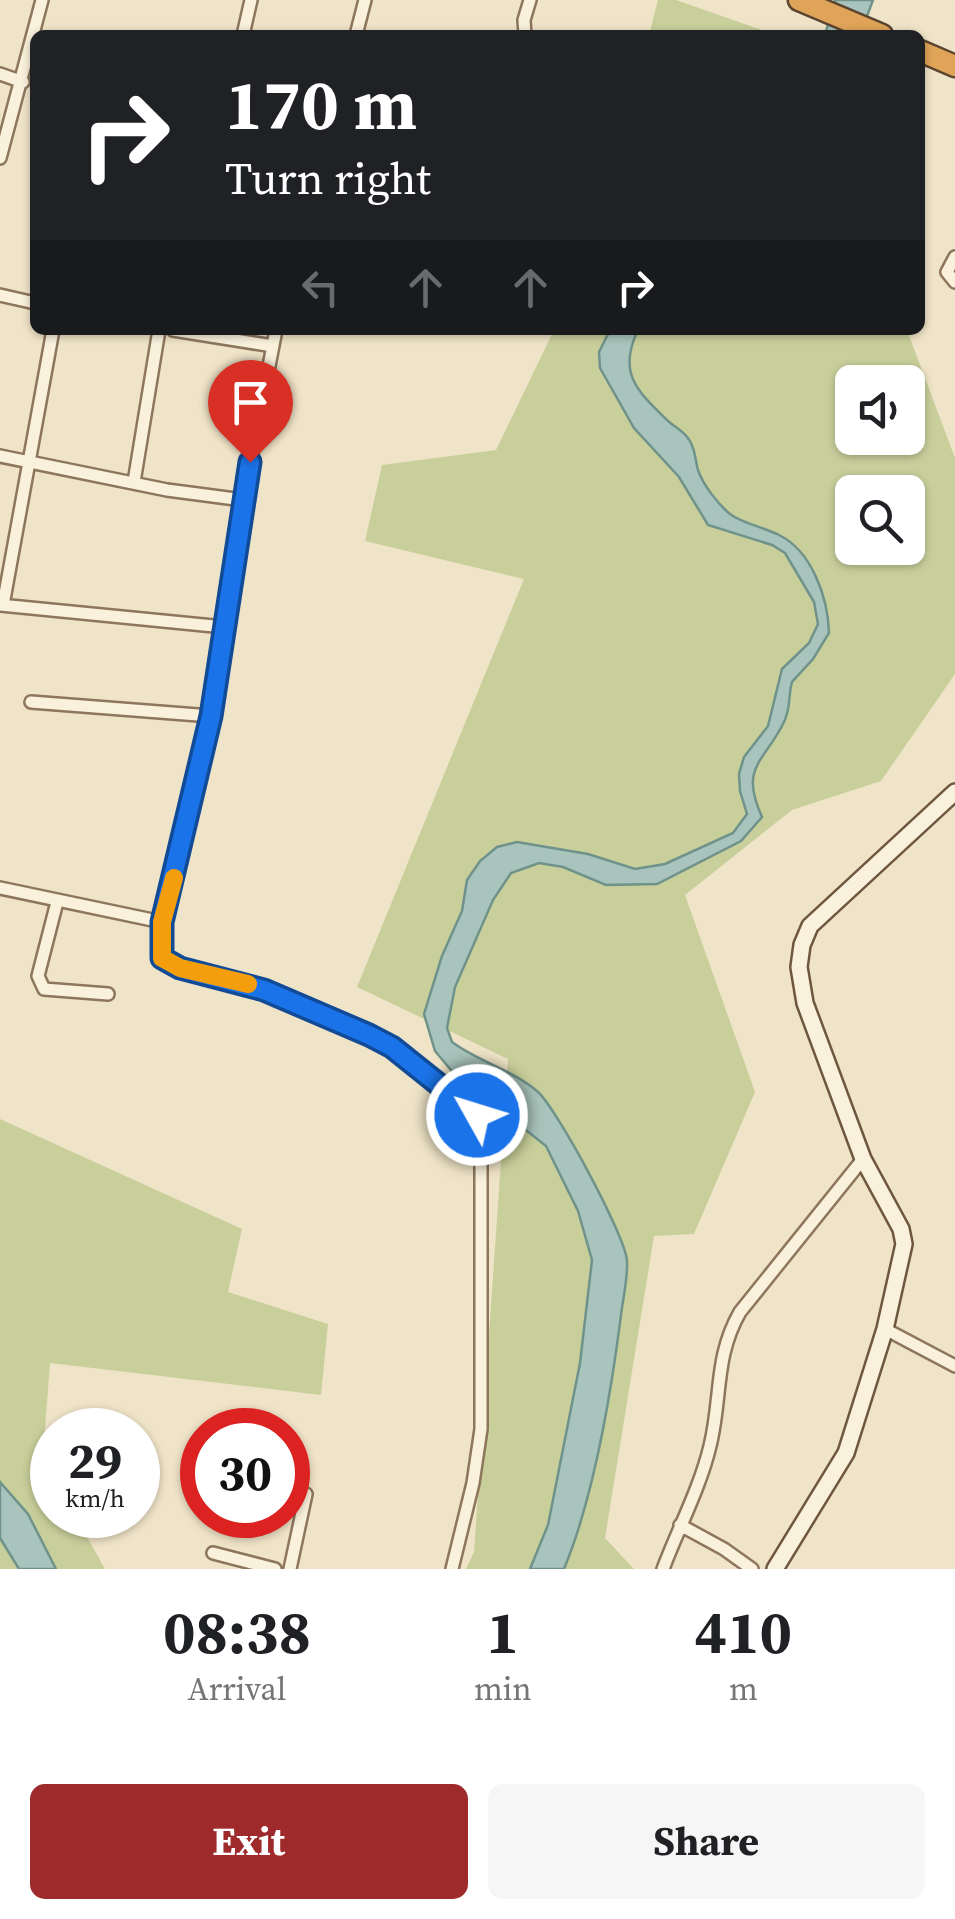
<!DOCTYPE html>
<style>
body{margin:0;font-family:"Source Serif 4",serif;background:#f6f6f6;color:#202124;height:100vh;display:flex;flex-direction:column;font-size:38px;white-space:nowrap}
*{box-sizing:border-box;margin:0}
p{font-size:32px;color:#757577}
.icon{flex:none;width:55px;height:55px;fill:none;stroke:currentColor;stroke-width:2;stroke-linecap:round;stroke-linejoin:round}
.map{position:relative;height:1569px;overflow:hidden}
.sheet{display:flex;flex-direction:column;background:#fff;flex:1}
.sheet>*{flex:none}
.hud{position:absolute;left:30px;top:30px;width:895px;height:305px;border-radius:15px;box-shadow:0 2px 8px #0004;background:#202124;color:#fff;overflow:hidden}
.buttons{position:absolute;left:835px;top:365px;display:grid;gap:20px}
.buttons a{display:grid;place-items:center;width:90px;height:90px;border-radius:15px;background:#fff;box-shadow:0 2px 8px #0004;font-size:50px}
.speed{position:absolute;left:30px;top:1408px;display:flex;gap:20px;font-size:50px;font-weight:700;text-align:center}
.speed>*{display:grid;place-content:center;width:130px;height:130px;border-radius:50%;background:#fff;box-shadow:0 2px 8px #0004;line-height:1}
.speed small{font-size:25px;font-weight:400}
.speed .limit{border:15px solid #d22;background:#fff;color:#111}
.pin{position:absolute;display:grid;place-items:center;width:85px;height:85px;color:#fff;margin:-102px -42px;border-radius:50% 50% 50% 0;rotate:-45deg;box-shadow:0 0 10px #0007}
.pin .icon{rotate:45deg}
.me{position:absolute;width:110px;margin:-55px;rotate:309deg;stroke-linejoin:round;filter:drop-shadow(0 0 8px #0008)}
.turn{display:flex;align-items:center;gap:35px;height:210px;padding:0 30px;font-size:45px}
.turn .icon{width:130px;height:130px;stroke-width:2.5}
.turn b{display:block;font-size:70px;line-height:85px}
.lanes{display:flex;align-items:center;height:95px;padding:0 30px;background:#0003;justify-content:center;gap:50px;direction:ltr}
.lanes .off{opacity:.35}
.eta{display:flex;justify-content:space-evenly;align-items:center;height:170px;text-align:center}
.eta b{font-size:60px;font-weight:700;line-height:70px}
.cta{display:flex;gap:20px;margin-top:auto;padding:20px 30px}
.cta a{flex:1;height:115px;border-radius:15px;background:#9e2a2b;color:#fff;font-size:40px;font-weight:700;line-height:115px;text-align:center}
.cta a+a{background:#f6f6f6;color:#202124}
.map>svg:first-child{display:block}
</style>
<div class="map">
<svg width="955" height="1569" viewBox="0 0 955 1569">
<rect width="100%" height="100%" fill="#f0e4c8"/>
<path fill="#c9cf9b" fill-rule="evenodd" d="M658,0H676L776,35H649Z
M554,330H907L955,458V674L881,781L792,810L685,895L755,1092L694,1234L654,1236L605,1538L634,1569H466L474,1552L508,1059L357,987L524,579L365,541L382,465L496,450ZM852,382H908V438H852ZM852,492H908V548H852Z
M0,1119L242,1229L228,1292L328,1324L321,1395L50,1363L43,1455L52,1473V1515H75L105,1569H0Z"/>
<path fill="#a9c4bc" stroke="#6f938a" stroke-width="2.5" d="M835,0H873L860,35H825Z
M610,330H638C617,373 637,391 668,421C676,428 685,432 690,441C696,452 695,460 698,470C703,485 718,504 730,514C743,524 764,527 779,535C812,551 828,598 829,633L813,659L792,682C788,696 791,708 784,722C764,763 739,766 762,817L741,841L657,884L606,885L563,867L539,863L511,873L493,900L455,987L447,1028L452,1042C479,1062 513,1070 538,1092C557,1109 626,1237 627,1261C628,1278 623,1298 621,1315C611,1394 594,1496 564,1569H530L548,1525L580,1363L592,1260L578,1211L546,1146L451,1070L435,1051L424,1014L442,956L462,911L467,880L480,861L497,847L517,842L588,854L635,869L665,864L733,833L747,814L740,791L739,774L744,757L768,726L782,669L809,643L818,624L814,602L785,553L772,545L708,525L679,477L634,428L600,368L599,352Z
M0,1482L28,1514L56,1569H19L0,1538Z"/>
<g fill="none" stroke-linecap="round" stroke-linejoin="round">
<g stroke="#8d765c" stroke-width="16">
<path id="street" d="M243,35L251,0
M356,35L365,0
M525,35L524,20L530,0
M0,74L23,82
M0,158L42,0
M955,257L947,272L955,282
M0,295L35,303
M173,330L273,346
M276,330L243,500L211,716L162,922V959L180,968L264,990L369,1035L392,1047L481,1121V1429L473,1483L452,1569
M0,456L167,490L243,500
M134,482L159,330
M0,605L224,627
M3,605L53,330
M31,702L211,716
M0,888L162,922
M57,902L38,976L44,989L108,994
M885,1329L955,1366
M680,1525L724,1549L752,1569
M213,1553L275,1569
M290,1569L306,1494
M663,1569C678,1529 700,1488 710,1446C722,1398 714,1357 740,1312L863,1159"/>
</g>
<g stroke="#6f573f" stroke-width="20">
<path id="secondary" d="M775,1569L846,1453L885,1329L904,1244L901,1229L863,1159L805,1003L799,967L802,945L810,926L955,792"/>
</g>
<g stroke="#5b4430" stroke-width="25">
<path id="highway" d="M799,0L882,35
M920,51L955,66"/>
</g>
<use href="#street" stroke="#faf1dc" stroke-width="11"/>
<use href="#secondary" stroke="#faf1dc" stroke-width="15"/>
<use href="#highway" stroke="#e0a458" stroke-width="20"/>
</g>
<g fill="none" stroke-linecap="round" stroke-linejoin="round">
<g stroke="#114b97" stroke-width="25">
<path id="route" d="M250,462L211,716L162,922V958L180,968L264,990L369,1035L392,1047L477,1115"/>
</g>
<use href="#route" stroke="#1a73e8" stroke-width="18"/>
<path stroke="#f59e0b" stroke-width="18" d="M174,878L162,922V958L180,968L248,984"/>
</g>
</svg>
<div class="buttons">
<a><svg class="icon" aria-label="sound" viewBox="0 0 24 24"><path d="M4 9h4l5-4v14l-5-4H4zM17 9q2 3 0 6"/></svg></a>
<a><svg class="icon" aria-label="search" viewBox="0 0 24 24"><circle cx="10" cy="10" r="6"/><path d="M15 15l6 6"/></svg></a>
</div>
<div class="speed"><div>29<small>km/h</small></div><div class="limit">30</div></div>
<div class="pin" style="left:250px;top:462px;background:#d93025"><svg class="icon" aria-label="arrive" viewBox="0 0 24 24"><path d="M6 21V4h12l-3 4 3 4H6"/></svg></div>
<svg class="me" style="left:477px;top:1115px" viewBox="-20 -20 40 40"><circle r="17" fill="#1a73e8" stroke="#fff" stroke-width="3"/><path d="M0-11L8 9 0 5-8 9z" fill="#fff"/></svg>
<div class="hud">
<div class="turn"><svg class="icon" aria-label="right" viewBox="0 0 24 24"><path d="M7 20v-9h11M14 6l5 5-5 5"/></svg><div><b>170 m</b>Turn right</div></div>
<div class="lanes"><svg class="icon off" aria-label="left" viewBox="0 0 24 24"><path d="M17 20v-9H6M10 6l-5 5 5 5"/></svg><svg class="icon off" aria-label="ahead" viewBox="0 0 24 24"><path d="M12 20V5M6 11l6-6 6 6"/></svg><svg class="icon off" aria-label="ahead" viewBox="0 0 24 24"><path d="M12 20V5M6 11l6-6 6 6"/></svg><svg class="icon" aria-label="right" viewBox="0 0 24 24"><path d="M7 20v-9h11M14 6l5 5-5 5"/></svg></div>
</div>
</div>
<section class="sheet">
<div class="eta">
<div><b>08:38</b><p>Arrival</p></div>
<div><b>1</b><p>min</p></div>
<div><b>410</b><p>m</p></div>
</div>
<div class="cta"><a>Exit</a><a>Share</a></div>
</section>
